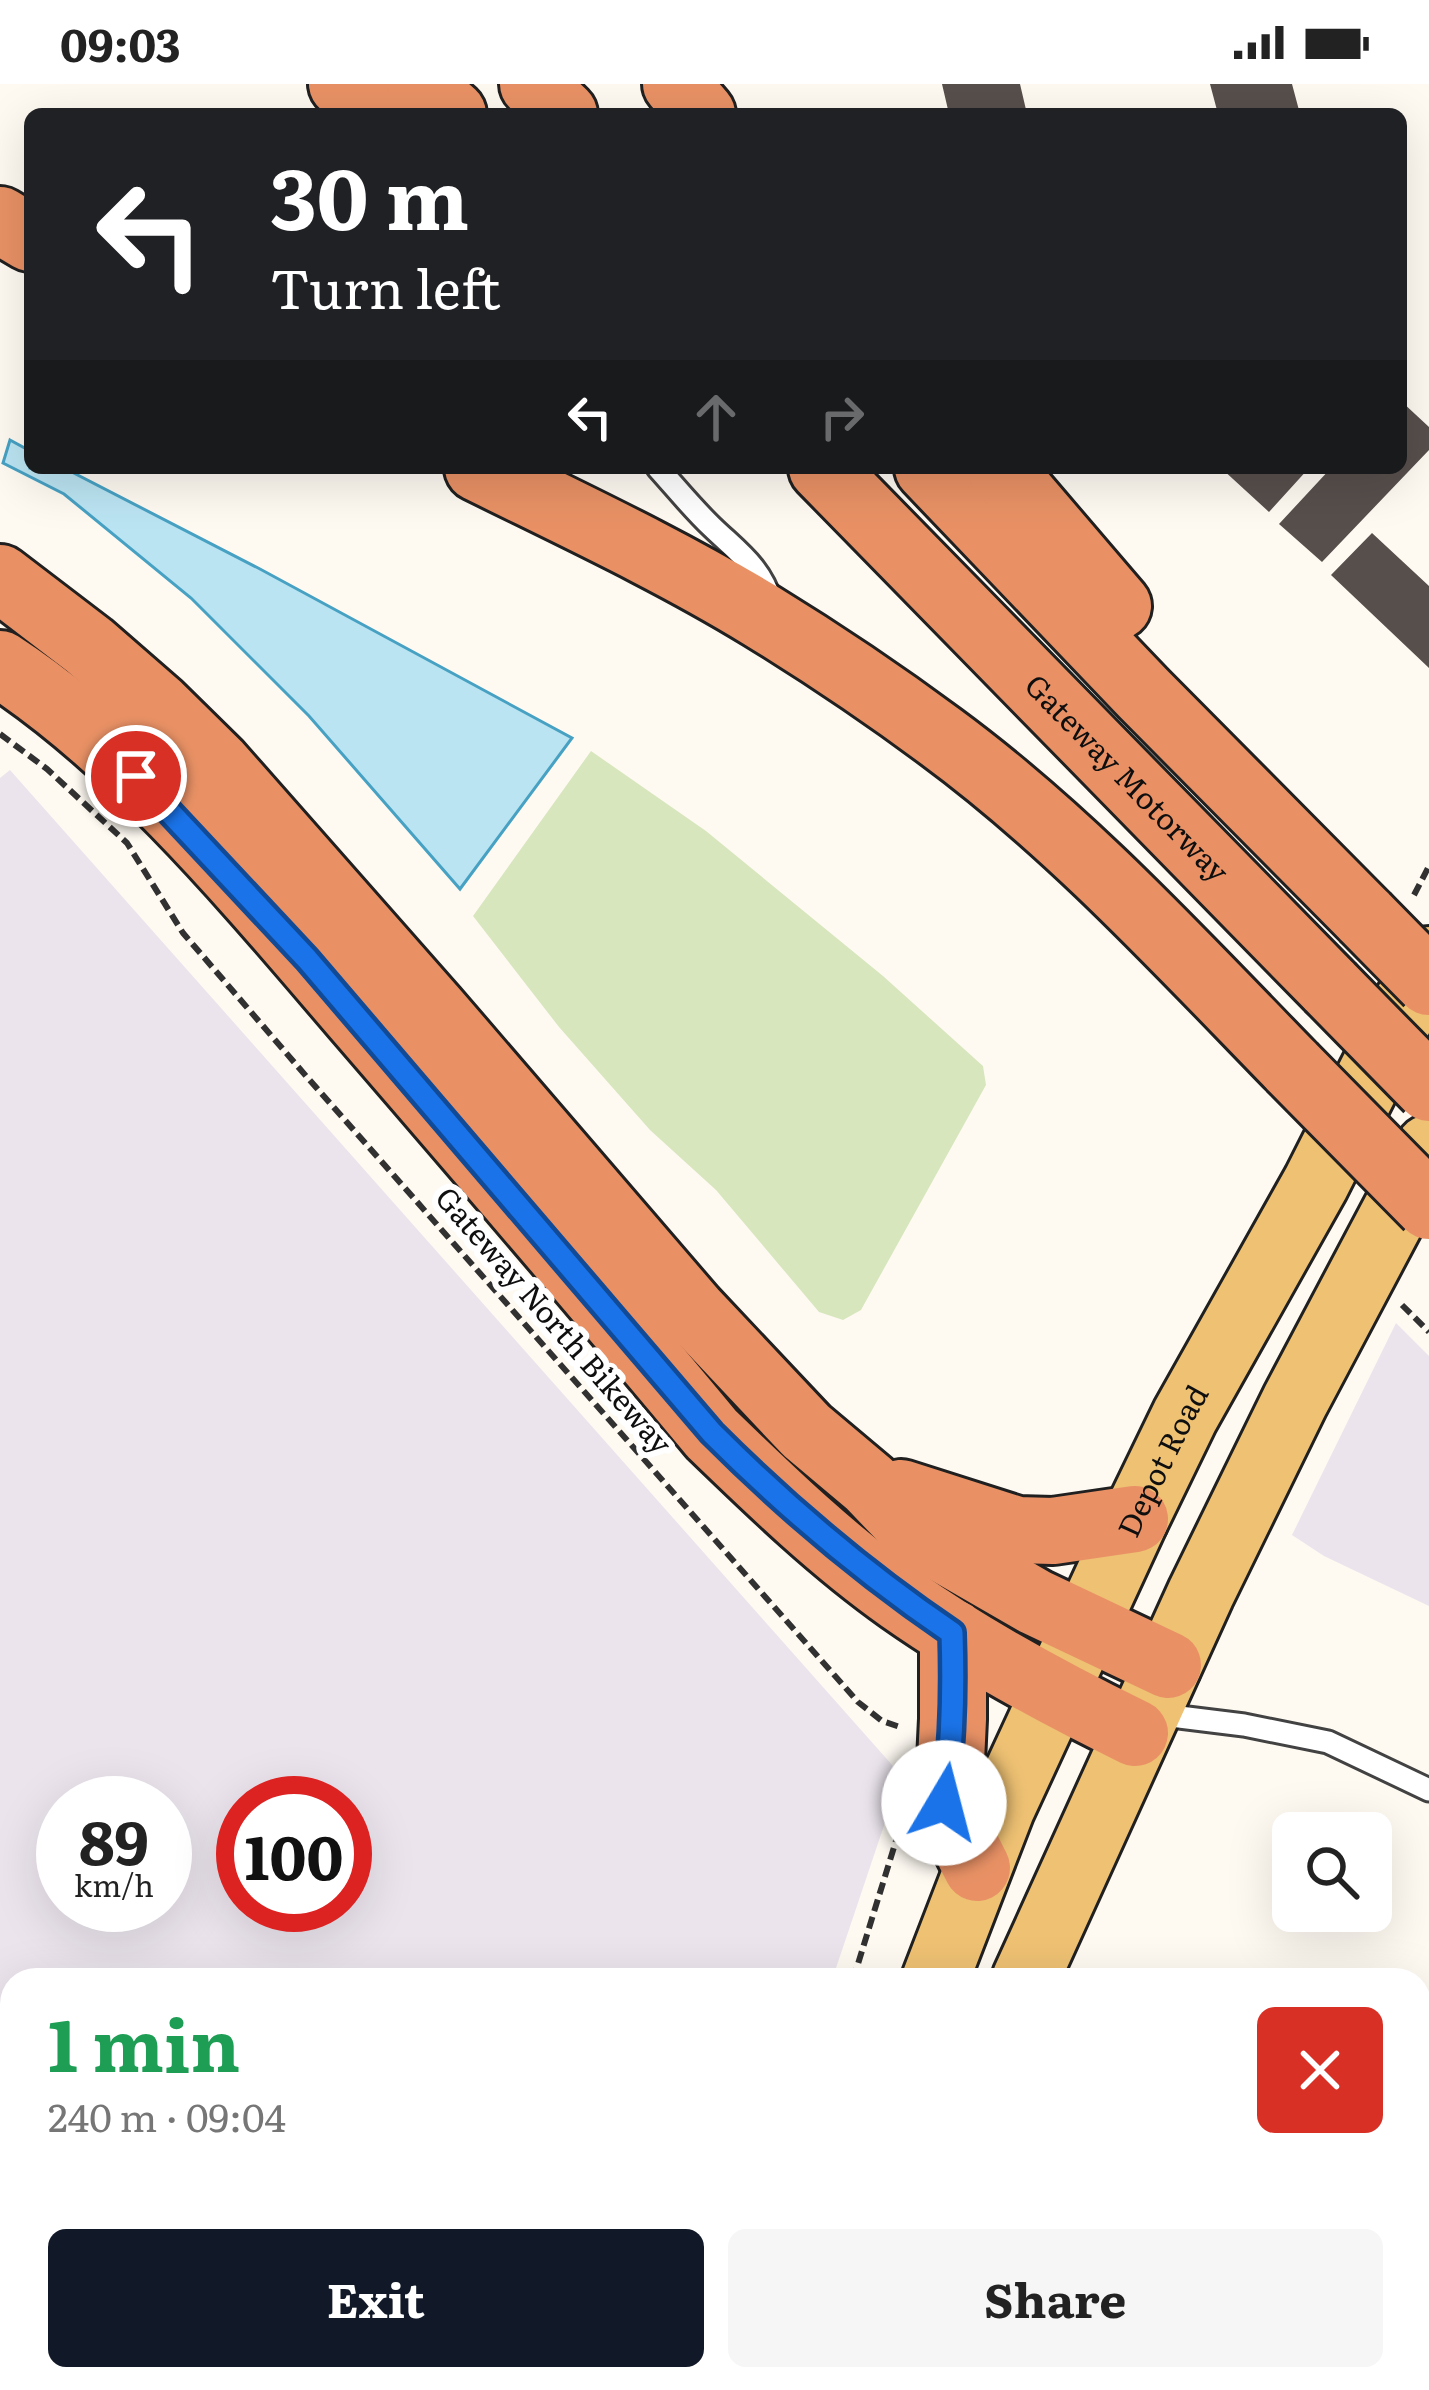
<!DOCTYPE html>
<meta charset="utf-8">
<style>
body{margin:0;font-family:Literata,serif;background:#f6f6f6;color:#222;height:100vh;display:flex;flex-direction:column;font-size:45px;white-space:nowrap}
*{box-sizing:border-box;margin:0}
p{font-size:39px;color:#767676}
.icon{flex:none;width:66px;height:66px;fill:none;stroke:currentColor;stroke-width:2;stroke-linecap:round;stroke-linejoin:round}
.map{position:relative;flex:1;overflow:hidden}
.side{position:absolute;left:0px;top:1884px;width:1431px;height:423px;display:flex;flex-direction:column;background:#fff;border-radius:36px 36px 0 0;box-shadow:0 12px 48px #0002}
.side>*{flex:none}
.hud{position:absolute;left:24px;top:24px;width:1383px;height:366px;border-radius:18px;box-shadow:0 12px 48px #0002;background:#202124;color:#fff;overflow:hidden}
.controls{position:absolute;left:1272px;top:1728px;display:grid;gap:24px}
.controls a{display:grid;place-items:center;width:120px;height:120px;border-radius:18px;background:#fff;box-shadow:0 12px 48px #0002;font-size:60px}
.speed{position:absolute;left:36px;top:1692px;display:flex;gap:24px;font-size:60px;font-weight:700;text-align:center}
.speed>*{display:grid;place-content:center;width:156px;height:156px;border-radius:50%;background:#fff;box-shadow:0 12px 48px #0002;line-height:1}
.speed small{font-size:30px;font-weight:400}
.speed .limit{border:18px solid #d22;background:#fff;color:#111}
.pin{position:absolute;display:grid;place-items:center;width:102px;height:102px;color:#fff;margin:-51px;border:6px solid #fff;border-radius:50%;box-shadow:0 3px 12px #0007}
.me{position:absolute;width:132px;margin:-66px;rotate:8deg;stroke-linejoin:round;filter:drop-shadow(0 0 9px #0008)}
.turn{display:flex;align-items:center;gap:42px;height:252px;padding:0 48px;font-size:54px}
.turn .icon{width:156px;height:156px;stroke-width:2.5}
.turn b{display:block;font-size:84px;line-height:102px}
.lanes{display:flex;align-items:center;height:114px;padding:0 48px;background:#0003;justify-content:center;gap:60px;direction:ltr}
.lanes .off{opacity:.35}
.round{display:grid;place-items:center;flex:none;width:126px;height:126px;border-radius:18px;background:#f6f6f6}
.overview{display:flex;align-items:center;justify-content:space-between;height:204px;padding:0 48px}
h1{font-size:72px;font-weight:700;line-height:90px;color:#1e9e55}
.button{display:flex;gap:24px;margin-top:auto;padding:24px 48px}
.button a{flex:1;height:138px;border-radius:18px;background:#111827;color:#fff;font-size:48px;font-weight:700;line-height:138px;text-align:center}
.button a+a{background:#f6f6f6;color:#222}
.status{display:flex;justify-content:space-between;align-items:center;height:84px;padding:0 60px;background:#fff;direction:ltr}
.status svg{height:33px;fill:currentColor}
.map>svg:first-child{display:block}
</style>
<div class="status"><b>09:03</b><svg viewBox="0 0 49 12"><path d="M0 12V9h3v3zM5 12V6h3v6zM10 12V3h3v9zM15 12V0h3v12zM26 1h20v11H26zM47 4h2v5h-2z"/></svg></div>
<div class="map">
<svg width="1429" height="2306" viewBox="0 0 1429 2306">
<rect width="100%" height="100%" fill="#fefaf2"/>
<path fill="#ebe4ed" fill-rule="evenodd" d="M10,686L901,1691L832,1896H12V2295H523L504,2306H0V694ZM63,1719H165V1821H63ZM243,1719H345V1821H243Z
M1396,1239L1429,1272V1522L1324,1472L1292,1451Z"/>
<path fill="#d8e6be" d="M591,667L706,747L883,892L983,982L986,1001L861,1226L843,1236L819,1228L716,1106L650,1046L559,943L473,832Z"/>
<path fill="#bbe4f2" stroke="#47a1c3" stroke-width="3" d="M10,356L30,367V384H64L260,485L572,654L460,805L309,632L191,514L64,410L3,379Z"/>
<g fill="none" stroke-linecap="round" stroke-linejoin="round">
<path stroke="#47a1c3" stroke-width="10" d="M653,2295L657,2296
M548,2306L553,2302L612,2295"/>
</g>
<path fill="#574f4c" d="M942,0H1020L1027,30H949Z
M1210,0H1292L1300,30H1218Z
M1401,317L1429,343V366L1322,478L1279,440L1331,384H1401Z
M1221,384H1309L1269,428Z
M1372,449L1429,502V584L1331,491Z"/>
<g fill="none" stroke-linecap="round" stroke-linejoin="round">
<g stroke="#424242" stroke-width="27">
<path id="lane" d="M658,384C676,404 693,425 712,443C739,469 760,482 772,520
M1155,1630L1244,1641L1328,1658L1429,1706"/>
</g>
<g stroke="#202020" stroke-width="72">
<g id="primary">
<path id="s1" d="M935,1896L1001,1725L1135,1435L1185,1332L1316,1099L1429,876"/>
<path d="M1025,1896L1201,1509L1295,1317L1429,1064"/>
<path d="M766,2306L771,2295"/>
<path d="M832,2306L837,2295"/>
</g>
</g>
<g stroke="#202020" stroke-width="72">
<g id="highway">
<path d="M342,0L380,30"/>
<path d="M420,0L453,30"/>
<path d="M533,0L564,30"/>
<path d="M676,0L702,30"/>
<path d="M0,136L30,154"/>
<path d="M478,384C573,431 670,476 760,531C822,569 883,610 941,653C1070,748 1180,868 1292,983"/>
<path id="s2" d="M822,384L1330,903"/>
<path d="M928,384L1143,609L1365,833"/>
<path d="M1000,384L1118,522"/>
<path d="M0,494L89,562L159,623L218,681L434,926L693,1227L806,1347L869,1400L917,1450L1035,1518L1168,1581"/>
<path d="M0,580C134,667 252,811 356,932C476,1071 595,1209 712,1350C772,1408 833,1467 901,1515C975,1567 1055,1610 1135,1649"/>
<path d="M901,1409L1017,1446L1053,1447L1135,1435"/>
<path d="M953,1549V1635L951,1677L944,1719L977,1784"/>
</g>
</g>
<path stroke="#313131" stroke-width="6" stroke-dasharray="12 6" stroke-linecap="butt" d="M0,650L47,685L127,759L183,849L306,992L858,1618L882,1637L900,1643
M1414,811L1429,782
M1402,1221L1429,1248
M853,1896L899,1747
M696,2306L701,2295"/>
<use href="#lane" stroke="#fff" stroke-width="21"/>
<use href="#primary" stroke="#eec173" stroke-width="66"/>
<use href="#highway" stroke="#e99165" stroke-width="66"/>
<g stroke="#202020" stroke-width="72" stroke-linecap="butt">
<path id="highway-bridge" d="M1365,833L1429,898
M1330,903L1429,1004
M1292,983L1429,1122"/>
</g>
<use href="#highway-bridge" stroke="#e99165" stroke-width="66"/>
</g>
<g fill="none" stroke-linecap="round" stroke-linejoin="round">
<g stroke="#114b97" stroke-width="30">
<path id="route" d="M136,692L307,875L712,1349C787,1424 865,1490 952,1549C954,1607 953,1662 944,1719"/>
</g>
<use href="#route" stroke="#1a73e8" stroke-width="21"/>
</g>
<g text-anchor="middle" stroke-width="12" stroke-linejoin="round" paint-order="stroke">
<g font-size="30" fill="#0f0f0f" stroke="#fff">
<text dy="10" stroke="none"><textPath href="#s2" startOffset="435">Gateway Motorway</textPath></text>
<text transform="translate(553 1237) rotate(49)" y="10">Gateway North Bikeway</text>
<text dy="10" stroke="none"><textPath href="#s1" startOffset="567">Depot Road</textPath></text>
</g>
</g>
</svg>
<div class="controls">
<a><svg class="icon" aria-label="search" viewBox="0 0 24 24"><circle cx="10" cy="10" r="6"/><path d="M15 15l6 6"/></svg></a>
</div>
<div class="speed"><div>89<small>km/h</small></div><div class="limit">100</div></div>
<div class="pin" style="left:136px;top:692px;background:#d93025"><svg class="icon" aria-label="arrive" viewBox="0 0 24 24"><path d="M6 21V4h12l-3 4 3 4H6"/></svg></div>
<svg class="me" style="left:944px;top:1719px" viewBox="-20 -20 40 40"><circle r="19" fill="#fff"/><path d="M0-13L10 11 0 6-10 11z" fill="#1a73e8"/></svg>
<div class="hud">
<div class="turn"><svg class="icon" aria-label="left" viewBox="0 0 24 24"><path d="M17 20v-9H6M10 6l-5 5 5 5"/></svg><div><b>30 m</b>Turn left</div></div>
<div class="lanes"><svg class="icon" aria-label="left" viewBox="0 0 24 24"><path d="M17 20v-9H6M10 6l-5 5 5 5"/></svg><svg class="icon off" aria-label="ahead" viewBox="0 0 24 24"><path d="M12 20V5M6 11l6-6 6 6"/></svg><svg class="icon off" aria-label="right" viewBox="0 0 24 24"><path d="M7 20v-9h11M14 6l5 5-5 5"/></svg></div>
</div>
<section class="side">
<div class="overview"><div><h1>1 min</h1><p>240 m · 09:04</p></div><a class="round" style="background:#d93025;color:#fff"><svg class="icon" aria-label="close" viewBox="0 0 24 24"><path d="M6 6l12 12M18 6L6 18"/></svg></a></div>
<div class="button"><a>Exit</a><a>Share</a></div>
</section>
</div>
